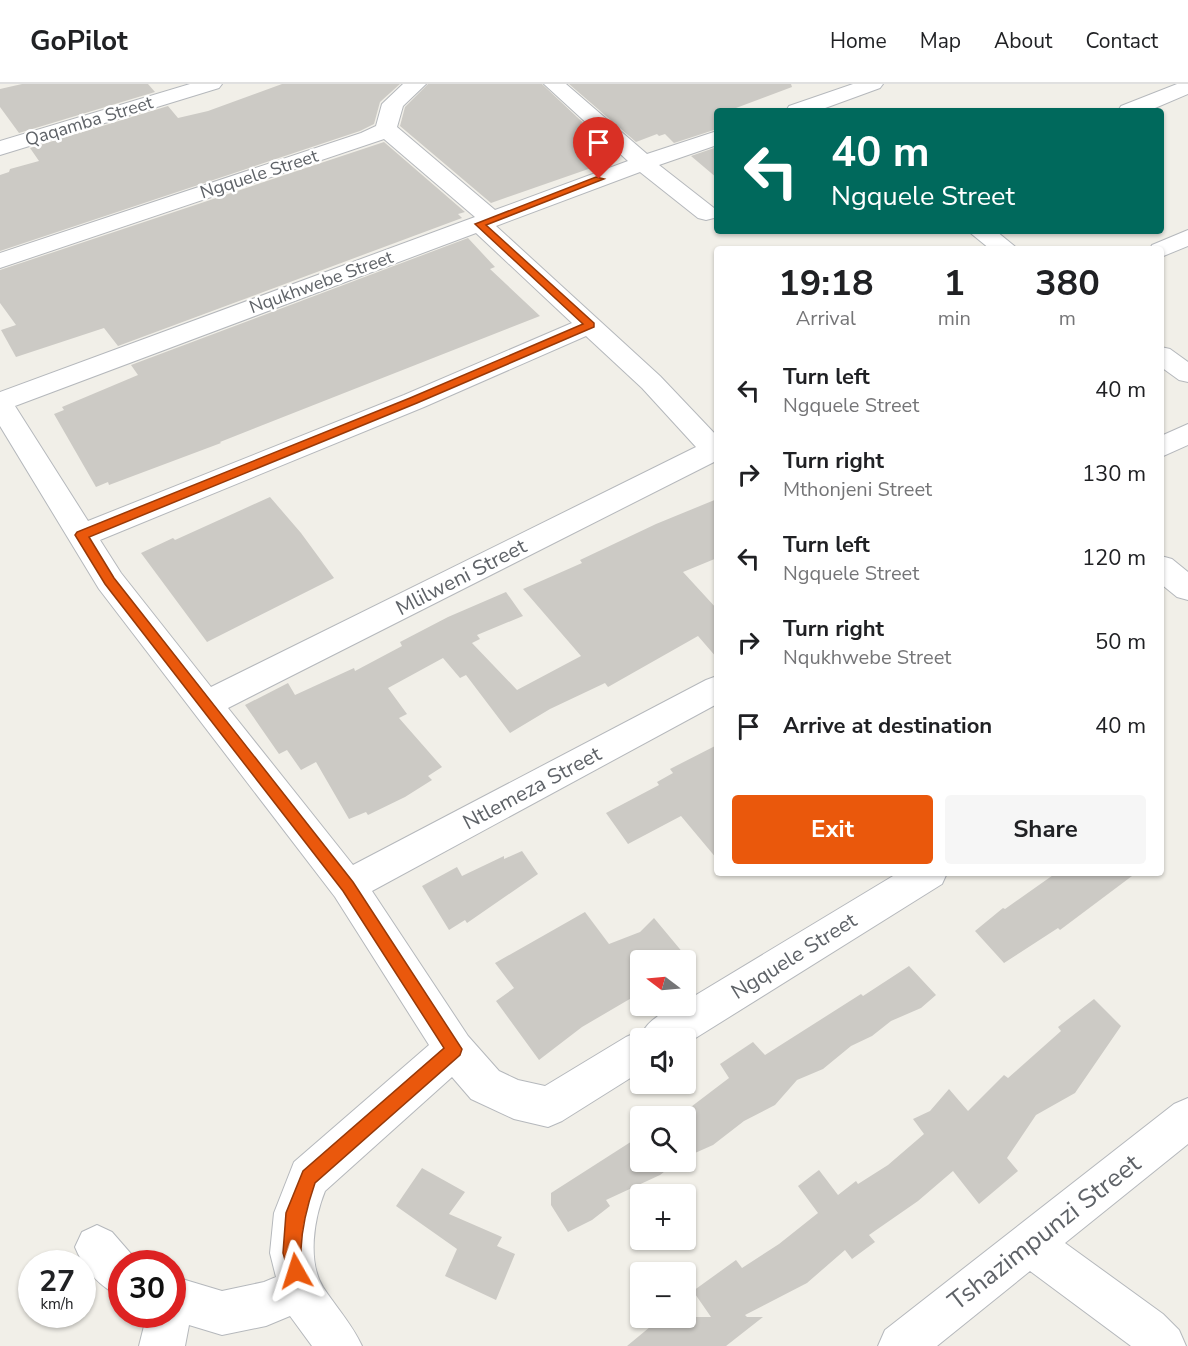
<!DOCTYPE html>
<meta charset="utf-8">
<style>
body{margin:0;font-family:"Nunito Sans",sans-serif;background:#f6f6f6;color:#202124;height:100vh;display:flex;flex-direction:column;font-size:22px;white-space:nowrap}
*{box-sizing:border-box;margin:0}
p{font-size:20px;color:#757577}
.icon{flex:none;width:33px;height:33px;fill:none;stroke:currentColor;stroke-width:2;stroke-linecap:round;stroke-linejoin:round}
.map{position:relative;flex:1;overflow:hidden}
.side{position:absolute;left:714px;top:162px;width:450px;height:630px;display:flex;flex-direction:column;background:#fff;border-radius:6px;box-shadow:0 2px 4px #0004}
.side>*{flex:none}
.guide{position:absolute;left:714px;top:24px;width:450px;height:126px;border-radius:6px;box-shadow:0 2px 4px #0004;background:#00695c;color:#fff;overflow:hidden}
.needle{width:39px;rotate:286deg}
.fabs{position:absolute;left:630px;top:866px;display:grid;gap:12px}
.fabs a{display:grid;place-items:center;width:66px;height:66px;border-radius:6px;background:#fff;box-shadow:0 2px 4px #0004;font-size:30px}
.speed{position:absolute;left:18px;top:1166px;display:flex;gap:12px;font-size:30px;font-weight:700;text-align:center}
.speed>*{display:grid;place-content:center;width:78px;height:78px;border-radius:50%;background:#fff;box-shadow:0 2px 4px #0004;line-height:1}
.speed small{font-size:15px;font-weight:400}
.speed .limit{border:9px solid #d22;background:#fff;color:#111}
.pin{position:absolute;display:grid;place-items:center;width:51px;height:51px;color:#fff;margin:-62px -26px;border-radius:50% 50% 50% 0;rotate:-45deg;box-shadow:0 0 6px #0007}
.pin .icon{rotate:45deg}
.me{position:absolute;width:66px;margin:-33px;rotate:354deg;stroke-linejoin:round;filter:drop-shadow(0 0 4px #0008)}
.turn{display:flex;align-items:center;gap:21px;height:126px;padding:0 18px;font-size:27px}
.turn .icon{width:78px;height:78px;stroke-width:2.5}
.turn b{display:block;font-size:42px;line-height:51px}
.eta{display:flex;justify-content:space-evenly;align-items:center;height:102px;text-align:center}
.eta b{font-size:36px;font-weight:700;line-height:42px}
.cta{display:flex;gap:12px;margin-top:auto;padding:12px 18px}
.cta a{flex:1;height:69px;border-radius:6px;background:#ea580c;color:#fff;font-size:24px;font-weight:700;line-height:69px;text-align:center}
.cta a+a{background:#f6f6f6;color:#202124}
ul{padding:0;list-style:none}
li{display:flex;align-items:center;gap:18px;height:84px;padding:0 18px}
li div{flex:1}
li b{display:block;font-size:22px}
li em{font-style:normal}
header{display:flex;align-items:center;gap:36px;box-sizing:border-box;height:84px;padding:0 30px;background:#fff;border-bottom:2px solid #e0e0e0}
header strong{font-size:28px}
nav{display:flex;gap:33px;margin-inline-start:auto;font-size:21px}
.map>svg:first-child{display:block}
</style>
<header>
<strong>GoPilot</strong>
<nav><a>Home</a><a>Map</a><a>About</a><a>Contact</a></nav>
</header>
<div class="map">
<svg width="1188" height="1262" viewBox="0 0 1188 1262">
<rect width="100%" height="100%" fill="#f1efe8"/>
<path fill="#cccac5" d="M22,0H148L155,8L19,49L0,23V5Z
M282,0H400L380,18L374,40L360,47L0,167V91L9,88L10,85L39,77L30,64L168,22L178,34L208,27Z
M428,0H542L612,66L590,73L597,82L491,119L400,42L405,23Z
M569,0H791L792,3L728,27H717V45L674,59L665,50L659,52L657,50L636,58Z
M384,58L465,128L458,130L462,134L118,262L104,244L16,273L1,246L16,241L0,219V186Z
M717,63V94L691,72Z
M468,154L495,183L490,185L540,232L220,358L221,359L109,401L108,398L96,403L54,330L64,326L62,323L138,291L131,281Z
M270,413L301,449L334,494L207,558L141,469L173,454L175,456Z
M717,415V474L683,488L717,525V574L698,552L608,603L605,599L550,625L510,649L466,591L460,594L443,574L388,604L407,630L399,634L442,683L428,692L432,696L405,713L368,731L366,728L349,735L316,678L301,686L287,666L279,670L245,621L288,599L295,611L354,584L355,587L402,562L400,558L448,533L506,508L523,532L477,551L480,555L472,559L517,606L581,572L523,505L582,479L580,476L656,440Z
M717,661V775L681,732L628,760L606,729L659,701L657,698L673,689L670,685Z
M522,767L538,790L467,839L465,836L449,846L422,802L457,783L462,792L504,772V775Z
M1056,789H1136L1060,846L1058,844L1004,879L975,847L1003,824L1005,825Z
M585,828L609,860L640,848L654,834L689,876H640V909L582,943L539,976L496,917L514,904L495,879Z
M909,882L936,911L921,924L891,937L872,952L851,962L823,985L797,996L775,1021L744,1037L713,1061L686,1073V1032H679L729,994L720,980L753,958L765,971L861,910L863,912Z
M1094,915L1121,942L1075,1009L1036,1031L1007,1074L1018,1087L979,1120L953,1087L918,1117L869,1151L875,1158L852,1175L845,1166L807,1199L745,1231L747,1233H763L726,1262H627L662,1233H711L693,1207L736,1176L742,1184L779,1160L818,1129L798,1102L819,1086L838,1111L856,1097L858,1100L888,1081L924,1050L913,1035L930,1027L949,1005L968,1027L1004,991L1008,994L1061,947L1058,943Z
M640,1052V1077H678L660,1091L606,1116L610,1122L592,1136L568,1148L551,1121V1109Z
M422,1084L465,1108L449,1130L502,1153L497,1162L515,1170L496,1216L445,1192L457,1165L396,1122Z"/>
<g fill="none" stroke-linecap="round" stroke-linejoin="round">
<g stroke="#b5b8bc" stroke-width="2">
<path id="minor" d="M190,0H222L219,4L0,71V57Z
M403,0H426L403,22L397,43L495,126L628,77L544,0H566L647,70L717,47V61L659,81L714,124L717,128L714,134L706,136L698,134L640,88L496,142L660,292L717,352V378H714L228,624L353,781L706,596L717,592V620L372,807L468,952L499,987L518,996L545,1002L626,953L640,947L643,948C648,936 672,921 686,921V917L898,789H947L942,800L686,960V954H640V988L562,1037L548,1043L514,1035L471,1015L452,993L325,1107C314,1134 307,1177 323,1203C336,1223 352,1240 362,1262H312L290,1232L266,1242L222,1251L189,1241L185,1262H139L147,1230H172V1192L222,1207L264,1198L276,1193L270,1169L274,1129L294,1078L429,961L335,813L99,505L0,342V308L475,133L384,55L0,184V169L361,49L376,42L382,20ZM476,149L572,239L404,311L88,437L15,322ZM586,252L642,304L696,363L211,603L121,489L100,456L424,323Z
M853,0H883L880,4L817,27H786L789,22Z
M1177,0H1188V10L1148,27H1118L1121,22Z
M1188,146V162L1161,173V165H1150L1152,161Z
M968,147H996L1018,165H990Z
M1161,263L1170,265L1188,278V298L1179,296L1161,283Z
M1188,340V361L1161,373V352Z
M1161,472L1172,475L1188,488V516L1177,513L1161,500Z
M1188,1014V1060L1065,1159L1163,1230L1179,1246L1186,1262H1131L1030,1187L937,1262H878L885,1246L1174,1020Z
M97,1141L112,1148L139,1179H122V1213C100,1204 84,1185 75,1163L82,1148Z"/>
</g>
<use href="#minor" fill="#fff" fill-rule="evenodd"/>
</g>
<path fill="#ea580c" stroke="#983908" stroke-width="1.5" d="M596,93L604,95L486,141L594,239V243L417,319L89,453L114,494L353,798L462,965L460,971L315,1099C307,1122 302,1141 301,1165C301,1175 307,1183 302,1193L296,1196L290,1193L283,1169L286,1129L303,1087L444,964L343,807L105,500L75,451L77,448L410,314L583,240L475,140Z"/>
<g text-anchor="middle" stroke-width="5" stroke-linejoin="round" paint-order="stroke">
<g font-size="18" fill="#5f6368" stroke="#fff">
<text transform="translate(89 37) rotate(-17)" y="6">Qaqamba Street</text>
<text transform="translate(259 90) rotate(-18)" y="6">Ngquele Street</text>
<text transform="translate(321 198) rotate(-20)" y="6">Nqukhwebe Street</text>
</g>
<g font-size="21" fill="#5f6368" stroke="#fff">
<text transform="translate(461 493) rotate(-27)" y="7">Mlilweni Street</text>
<text transform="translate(532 704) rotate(-28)" y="7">Ntlemeza Street</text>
<text transform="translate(794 872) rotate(-32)" y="7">Ngquele Street</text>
</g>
<g font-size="26" fill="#5f6368" stroke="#fff">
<text transform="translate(1044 1148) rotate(-38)" y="9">Tshazimpunzi Street</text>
</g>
</g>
</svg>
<div class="fabs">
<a><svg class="needle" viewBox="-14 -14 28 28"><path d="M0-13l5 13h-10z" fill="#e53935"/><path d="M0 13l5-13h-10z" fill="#757577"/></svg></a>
<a><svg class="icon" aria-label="sound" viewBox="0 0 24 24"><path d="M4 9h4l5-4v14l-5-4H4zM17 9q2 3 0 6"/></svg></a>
<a><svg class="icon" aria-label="search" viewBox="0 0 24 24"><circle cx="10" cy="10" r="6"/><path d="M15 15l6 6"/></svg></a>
<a>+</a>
<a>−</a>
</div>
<div class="speed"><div>27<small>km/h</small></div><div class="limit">30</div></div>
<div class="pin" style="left:599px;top:95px;background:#d93025"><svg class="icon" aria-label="arrive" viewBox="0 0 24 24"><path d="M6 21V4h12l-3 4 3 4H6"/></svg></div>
<svg class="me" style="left:296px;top:1187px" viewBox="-20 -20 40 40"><path d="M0-17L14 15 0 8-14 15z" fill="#ea580c" stroke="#fff" stroke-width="4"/></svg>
<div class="guide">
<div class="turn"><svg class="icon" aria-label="left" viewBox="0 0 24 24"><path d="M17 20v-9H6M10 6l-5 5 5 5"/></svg><div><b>40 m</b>Ngquele Street</div></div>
</div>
<section class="side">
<div class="eta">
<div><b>19:18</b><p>Arrival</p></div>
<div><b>1</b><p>min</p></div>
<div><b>380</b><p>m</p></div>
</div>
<ul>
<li><svg class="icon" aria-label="left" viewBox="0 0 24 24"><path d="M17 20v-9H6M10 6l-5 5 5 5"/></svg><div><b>Turn left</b><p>Ngquele Street</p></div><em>40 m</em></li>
<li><svg class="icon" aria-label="right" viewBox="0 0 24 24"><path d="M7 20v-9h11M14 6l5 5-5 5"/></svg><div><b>Turn right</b><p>Mthonjeni Street</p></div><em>130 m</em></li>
<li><svg class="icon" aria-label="left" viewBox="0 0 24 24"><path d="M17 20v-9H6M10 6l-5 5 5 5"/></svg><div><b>Turn left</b><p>Ngquele Street</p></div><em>120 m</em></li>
<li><svg class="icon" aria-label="right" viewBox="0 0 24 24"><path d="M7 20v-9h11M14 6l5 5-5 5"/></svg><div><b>Turn right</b><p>Nqukhwebe Street</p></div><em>50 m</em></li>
<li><svg class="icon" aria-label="arrive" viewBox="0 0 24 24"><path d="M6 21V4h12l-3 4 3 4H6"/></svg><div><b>Arrive at destination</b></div><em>40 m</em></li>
</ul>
<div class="cta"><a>Exit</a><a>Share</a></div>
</section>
</div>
